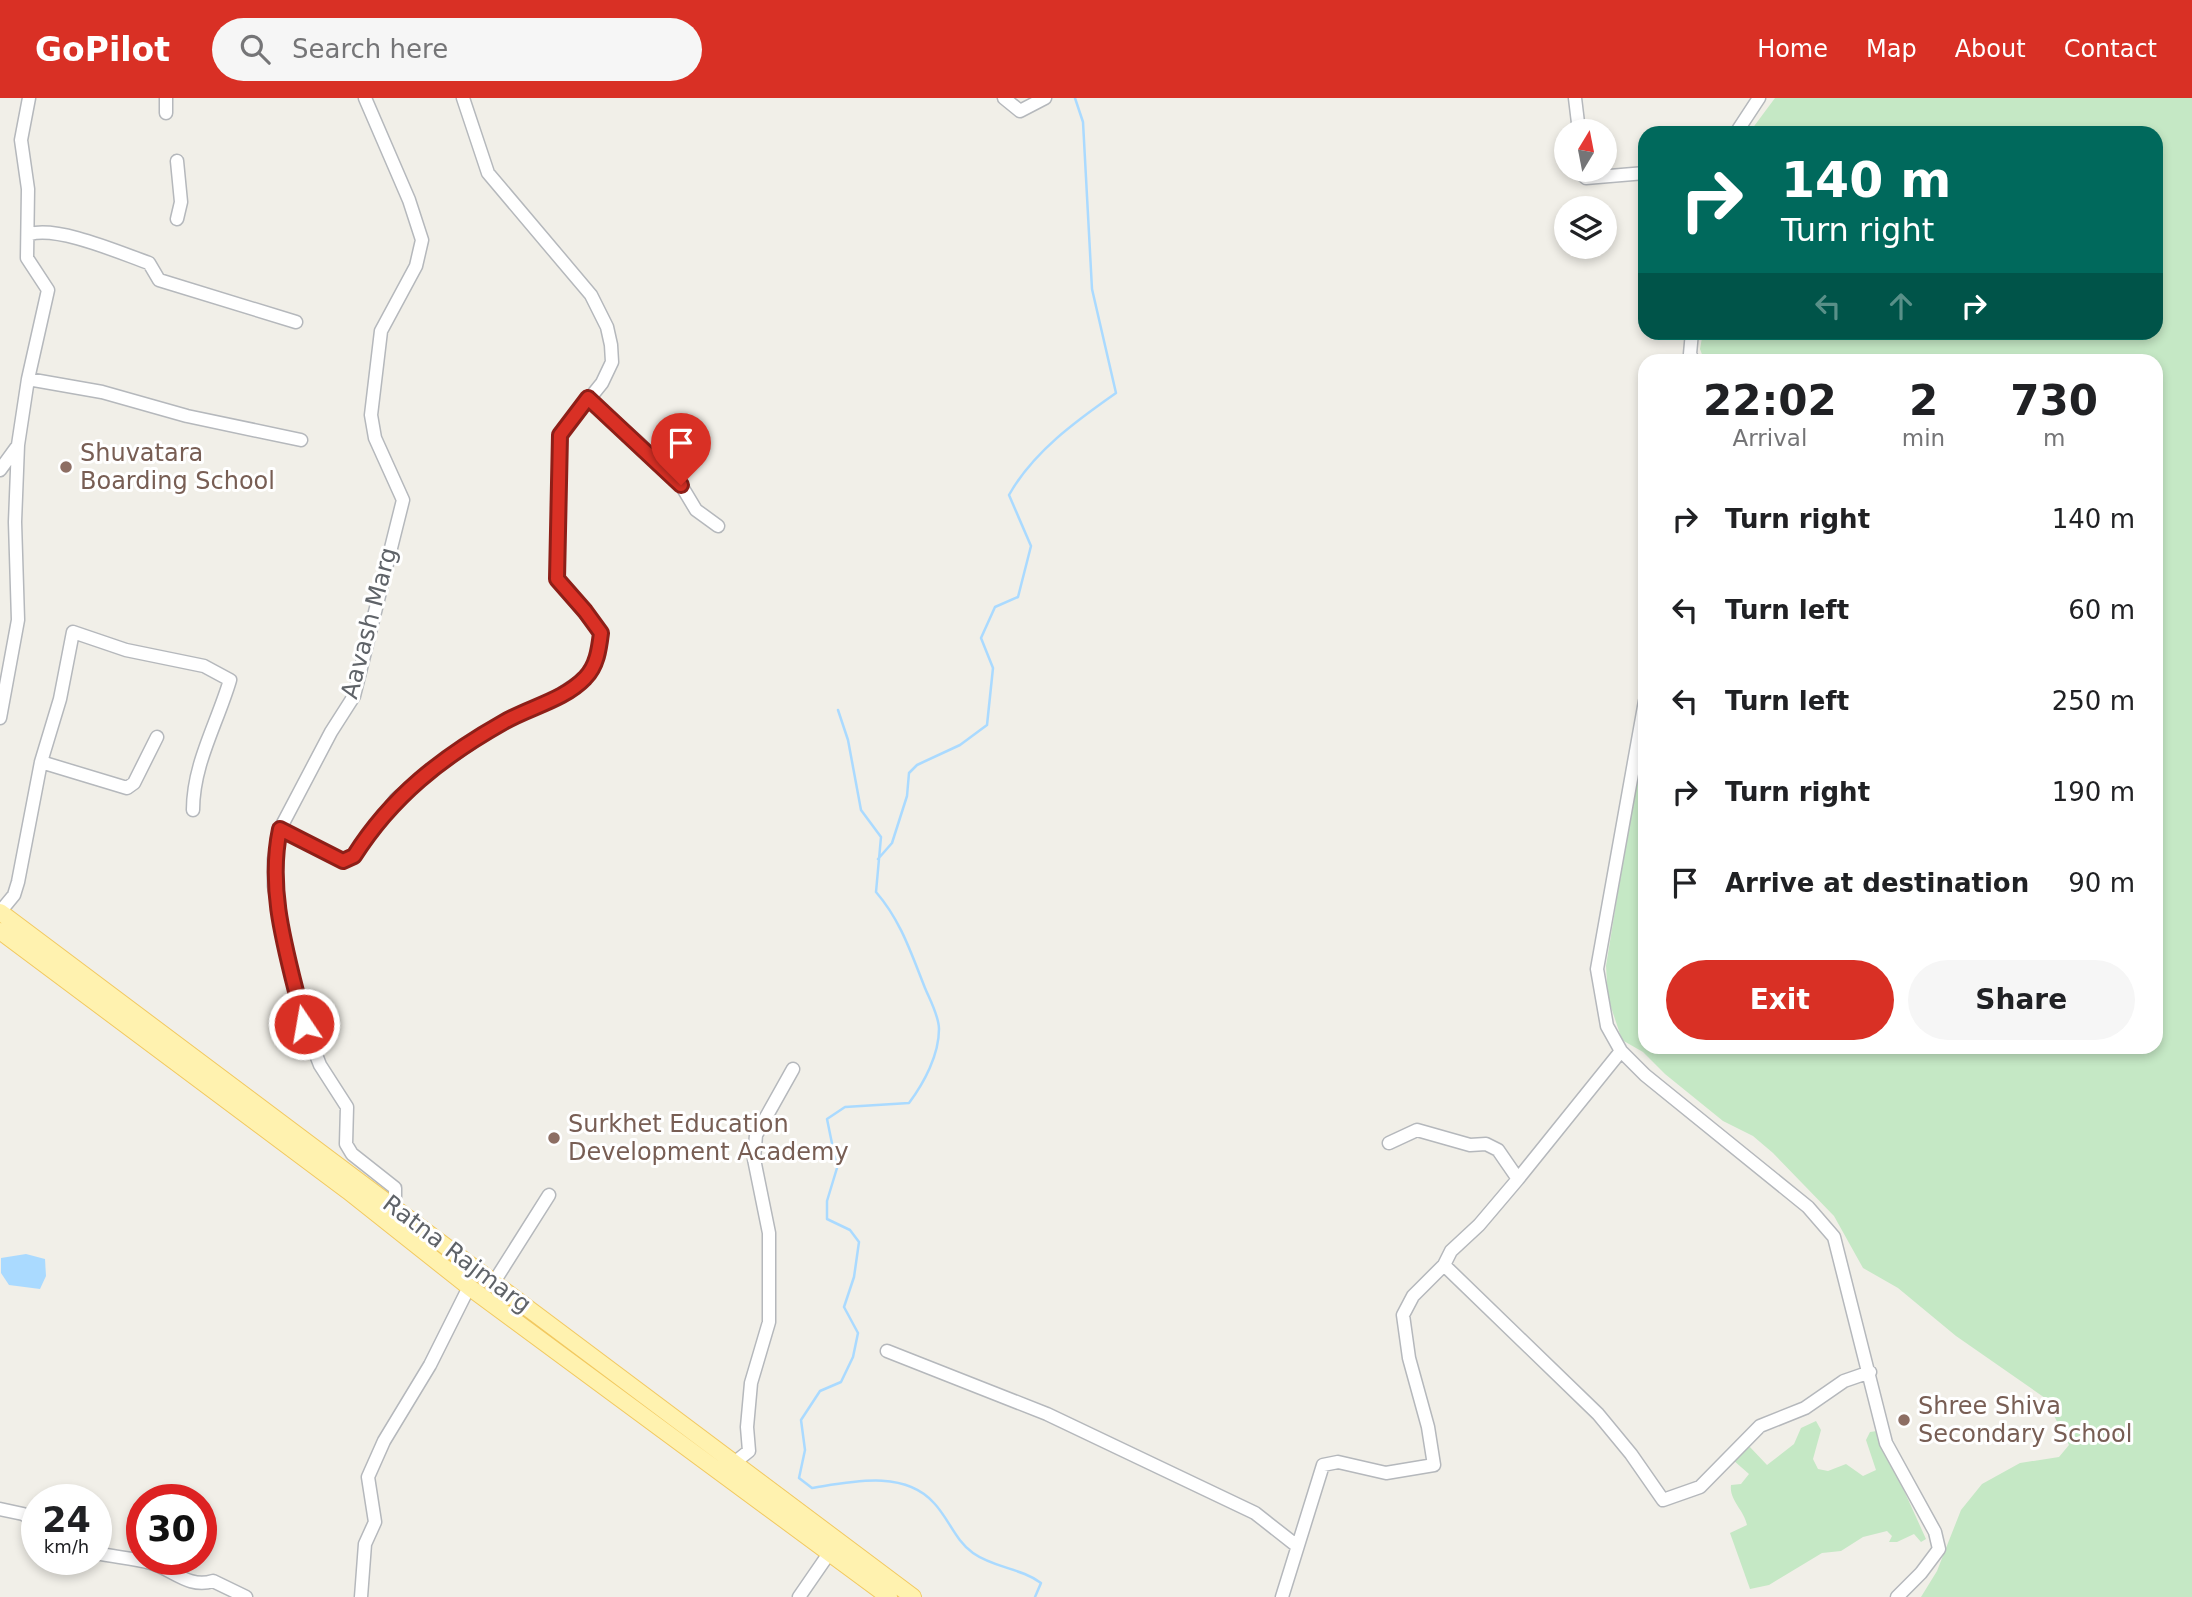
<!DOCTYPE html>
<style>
body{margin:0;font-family:"DejaVu Sans",sans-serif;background:#f6f6f6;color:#202124;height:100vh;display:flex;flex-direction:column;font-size:26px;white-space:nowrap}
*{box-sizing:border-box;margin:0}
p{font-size:23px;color:#757577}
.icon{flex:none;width:38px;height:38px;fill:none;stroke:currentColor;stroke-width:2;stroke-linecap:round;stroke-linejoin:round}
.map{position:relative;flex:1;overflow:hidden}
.panel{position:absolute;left:1638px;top:256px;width:525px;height:700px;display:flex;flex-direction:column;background:#fff;border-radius:21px;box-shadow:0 4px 10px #0003}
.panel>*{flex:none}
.banner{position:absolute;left:1638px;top:28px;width:525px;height:214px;border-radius:21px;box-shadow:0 4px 10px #0003;background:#00695c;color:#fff;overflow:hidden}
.needle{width:46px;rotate:10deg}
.fabs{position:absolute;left:1554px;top:21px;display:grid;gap:14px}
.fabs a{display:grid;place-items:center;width:63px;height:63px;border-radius:50%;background:#fff;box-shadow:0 4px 10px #0003;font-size:35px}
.speed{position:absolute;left:21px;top:1386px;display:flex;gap:14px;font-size:35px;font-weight:700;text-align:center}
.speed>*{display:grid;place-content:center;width:91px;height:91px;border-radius:50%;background:#fff;box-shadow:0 4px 10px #0003;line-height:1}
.speed small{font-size:18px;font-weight:400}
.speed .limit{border:10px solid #d22;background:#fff;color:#111}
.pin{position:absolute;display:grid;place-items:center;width:60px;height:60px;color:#fff;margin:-72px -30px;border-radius:50% 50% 50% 0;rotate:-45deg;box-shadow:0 0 7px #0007}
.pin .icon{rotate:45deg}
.me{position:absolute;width:77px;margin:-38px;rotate:348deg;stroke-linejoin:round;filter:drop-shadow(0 0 5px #0008)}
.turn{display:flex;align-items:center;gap:24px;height:147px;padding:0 28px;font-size:32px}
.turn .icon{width:91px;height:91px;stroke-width:2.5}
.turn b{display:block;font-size:49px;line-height:60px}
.lanes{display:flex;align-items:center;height:66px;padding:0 28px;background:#0003;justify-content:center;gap:35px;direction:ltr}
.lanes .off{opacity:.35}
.eta{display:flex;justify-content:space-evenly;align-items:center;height:119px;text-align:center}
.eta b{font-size:42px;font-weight:700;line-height:49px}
.primary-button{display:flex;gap:14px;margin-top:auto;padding:14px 28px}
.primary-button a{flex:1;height:80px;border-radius:42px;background:#d93025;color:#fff;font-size:28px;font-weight:700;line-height:80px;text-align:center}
.primary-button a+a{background:#f6f6f6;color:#202124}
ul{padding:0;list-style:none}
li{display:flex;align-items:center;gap:21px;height:91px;padding:0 28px}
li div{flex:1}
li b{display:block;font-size:26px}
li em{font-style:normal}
header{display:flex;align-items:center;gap:42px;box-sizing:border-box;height:98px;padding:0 35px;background:#d93025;color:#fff}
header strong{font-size:33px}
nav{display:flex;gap:38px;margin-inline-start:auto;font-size:24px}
.search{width:490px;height:63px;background:#f6f6f6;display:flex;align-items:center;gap:18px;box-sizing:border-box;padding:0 24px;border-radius:38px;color:#757577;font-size:26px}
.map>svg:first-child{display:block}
</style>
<header>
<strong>GoPilot</strong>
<div class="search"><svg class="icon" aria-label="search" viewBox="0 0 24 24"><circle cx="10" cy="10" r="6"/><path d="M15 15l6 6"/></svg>Search here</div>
<nav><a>Home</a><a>Map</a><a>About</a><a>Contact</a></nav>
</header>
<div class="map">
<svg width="2192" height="1499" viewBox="0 0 2192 1499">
<rect width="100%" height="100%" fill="#f1efe8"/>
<path fill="#c5e8c5" d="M1775,0H2192V1499H1921L1937,1473L1961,1412L1982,1386L2020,1365L2059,1359L2069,1347L2045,1300L1956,1238L1898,1190L1863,1170L1834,1118L1773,1055L1753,1038L1723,1023L1665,976L1643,954L1622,942L1608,900L1606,868L1645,627V948H2156V262H1704L1700,251L1703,234H2156V35H1749Z
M1816,1323L1821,1332L1813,1361L1818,1371L1828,1373L1846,1366L1863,1378L1876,1372L1866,1342L1870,1334L1877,1333L1926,1441L1921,1444L1914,1436L1897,1444H1889L1892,1438L1887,1433L1863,1439L1841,1453L1822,1455L1769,1487L1750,1491L1730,1435L1747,1427C1744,1412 1729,1402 1731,1387L1741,1386L1749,1376L1733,1362L1749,1348L1767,1367L1794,1346L1801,1330Z"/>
<path fill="#aadaff" d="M26,1156L45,1161L46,1178L40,1191L9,1187L1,1175V1160Z"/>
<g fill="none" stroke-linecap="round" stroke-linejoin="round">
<path stroke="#aadaff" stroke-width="2.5" d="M838,612L848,642L861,712L881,739L876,794C901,823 911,855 925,890C930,902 939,918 939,931C939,957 924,985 909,1005L845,1009L827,1021L837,1070L827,1103V1121L850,1132L859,1144L854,1179L844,1209L858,1235L853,1259L841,1284L820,1293L801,1322L805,1352L799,1380L812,1390C850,1384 904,1371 934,1405C949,1421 955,1442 973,1455C994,1470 1021,1470 1041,1485L1035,1499
M878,761L892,745L907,698L909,675L917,667L960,647L987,627L993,570L981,540L995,509L1018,499L1031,448L1009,397C1033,354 1076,323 1116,295L1092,191L1083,24L1075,0"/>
<g stroke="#b5b8bc" stroke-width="15">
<path id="minor" d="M365,0L409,102L422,142L416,168L381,233L371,317L375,340L403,402L354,598L331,634L280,731L274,761V788L283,836L304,926L320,967L347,1009L346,1046L352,1056L395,1090V1108
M1004,0L1020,13L1045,0
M1575,0L1579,33
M166,15V0
M1736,35L1759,0
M1577,72L1586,80L1645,75
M177,121L181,104L177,63
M30,136C59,128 120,155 149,165L159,182L296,224
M1692,234L1690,256L1693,262
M28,281L102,294L187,318L301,342
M588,300L640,346L681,387L696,412L718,428
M0,372L16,350
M1645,603L1597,871L1607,928L1621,953L1645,977L1808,1109L1834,1139L1886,1345L1935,1434L1939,1451L1921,1475L1897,1499
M0,620L18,522L15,424L18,347L28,281L48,192L27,160L28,91L21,42L29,0
M41,664L127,690L134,685L157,639
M280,731L343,763L354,758L396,701L430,673L504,623L552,602L585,580L598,559L601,535L557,481L560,337L602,285L612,264L611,247L607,229L591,197L488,75L463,0
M0,814L14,797L18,784L41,664L60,601L73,534L126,552L204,568L230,582C217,626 193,666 193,712
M1389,1045L1417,1032L1470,1047L1486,1046L1498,1052L1518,1081
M1444,1167L1598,1316L1631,1356L1663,1402L1700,1389L1760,1328L1805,1310L1844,1283L1870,1274
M494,1184L549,1097
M887,1253L1047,1316L1255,1415L1297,1448
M734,1365L749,1353L747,1329L751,1285L769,1224V1135L754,1061L756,1037L793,971
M0,1411L23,1416L37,1424
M96,1455C114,1459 133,1460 151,1465C172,1471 189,1491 213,1483L246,1499
M361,1499L365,1446L375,1424L368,1379L384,1343L430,1267L469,1189
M799,1499L830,1454
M1282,1499L1323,1367L1338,1364L1386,1375L1434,1367L1428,1329L1409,1260L1403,1217L1413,1198L1444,1167L1451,1153L1479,1127L1518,1081L1621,953"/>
</g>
<g stroke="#f2c960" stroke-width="18">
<path id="major" d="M0,814L913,1499
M0,833L348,1093L469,1189L889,1499"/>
</g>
<use href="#minor" stroke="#fff" stroke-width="12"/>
<use href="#major" stroke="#fff2af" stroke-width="16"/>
</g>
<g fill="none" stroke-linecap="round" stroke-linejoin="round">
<g stroke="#8d1f18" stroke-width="18">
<path id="route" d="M304,926C289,861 266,797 280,731L343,763L354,758C392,698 442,659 504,624C530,609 564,602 585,580C597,568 599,551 601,535L585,513L557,481L560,337L588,300L681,387"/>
</g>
<use href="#route" stroke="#d93025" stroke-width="12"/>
</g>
<g fill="#8d6e63" stroke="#fff" stroke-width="2.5">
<circle cx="66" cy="369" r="7"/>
<circle cx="554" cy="1040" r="7"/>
<circle cx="1904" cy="1322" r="7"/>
</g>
<g text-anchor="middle" stroke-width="6" stroke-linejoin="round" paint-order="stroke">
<g font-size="24" fill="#785e54" stroke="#fff" text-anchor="start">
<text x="80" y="363">Shuvatara<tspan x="80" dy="28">Boarding School</tspan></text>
<text x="568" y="1034">Surkhet Education<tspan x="568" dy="28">Development Academy</tspan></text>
<text x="1918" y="1316">Shree Shiva<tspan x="1918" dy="28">Secondary School</tspan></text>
</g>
<g font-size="24" fill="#5f6368" stroke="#fff">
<text transform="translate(369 525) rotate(-75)" y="8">Aavash Marg</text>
<text transform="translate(457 1156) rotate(37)" y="8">Ratna Rajmarg</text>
</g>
</g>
</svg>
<div class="fabs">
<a><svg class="needle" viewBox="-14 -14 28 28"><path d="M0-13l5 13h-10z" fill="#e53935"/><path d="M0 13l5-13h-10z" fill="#757577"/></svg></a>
<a><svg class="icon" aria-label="layers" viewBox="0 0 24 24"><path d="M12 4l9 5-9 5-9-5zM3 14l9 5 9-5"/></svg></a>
</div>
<div class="speed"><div>24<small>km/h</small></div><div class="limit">30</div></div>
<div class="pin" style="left:681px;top:387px;background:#d93025"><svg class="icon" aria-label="arrive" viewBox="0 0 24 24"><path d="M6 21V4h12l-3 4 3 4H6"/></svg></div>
<svg class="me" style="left:304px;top:926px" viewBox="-20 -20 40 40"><circle r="17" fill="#d93025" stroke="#fff" stroke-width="3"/><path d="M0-11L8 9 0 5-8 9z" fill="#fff"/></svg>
<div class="banner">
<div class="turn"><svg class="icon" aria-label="right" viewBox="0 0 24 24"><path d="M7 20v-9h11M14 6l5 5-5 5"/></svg><div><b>140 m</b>Turn right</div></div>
<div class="lanes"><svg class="icon off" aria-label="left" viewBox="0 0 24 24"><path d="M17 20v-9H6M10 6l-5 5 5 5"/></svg><svg class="icon off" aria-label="ahead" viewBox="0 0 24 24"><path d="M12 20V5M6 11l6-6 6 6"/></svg><svg class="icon" aria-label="right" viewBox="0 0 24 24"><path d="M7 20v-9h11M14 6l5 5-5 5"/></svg></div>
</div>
<section class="panel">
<div class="eta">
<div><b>22:02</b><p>Arrival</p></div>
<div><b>2</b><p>min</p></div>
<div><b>730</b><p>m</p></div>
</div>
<ul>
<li><svg class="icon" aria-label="right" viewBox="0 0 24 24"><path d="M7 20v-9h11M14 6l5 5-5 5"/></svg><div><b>Turn right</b></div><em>140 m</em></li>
<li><svg class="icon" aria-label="left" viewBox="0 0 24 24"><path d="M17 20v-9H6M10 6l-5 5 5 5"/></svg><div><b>Turn left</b></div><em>60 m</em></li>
<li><svg class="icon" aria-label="left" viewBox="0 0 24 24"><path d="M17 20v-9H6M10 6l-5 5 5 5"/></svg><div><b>Turn left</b></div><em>250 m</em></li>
<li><svg class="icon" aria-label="right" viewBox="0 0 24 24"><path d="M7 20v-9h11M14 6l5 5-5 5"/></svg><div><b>Turn right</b></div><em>190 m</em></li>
<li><svg class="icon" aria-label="arrive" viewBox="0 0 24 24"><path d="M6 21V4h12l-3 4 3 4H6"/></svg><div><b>Arrive at destination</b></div><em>90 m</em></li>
</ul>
<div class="primary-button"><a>Exit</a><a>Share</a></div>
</section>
</div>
